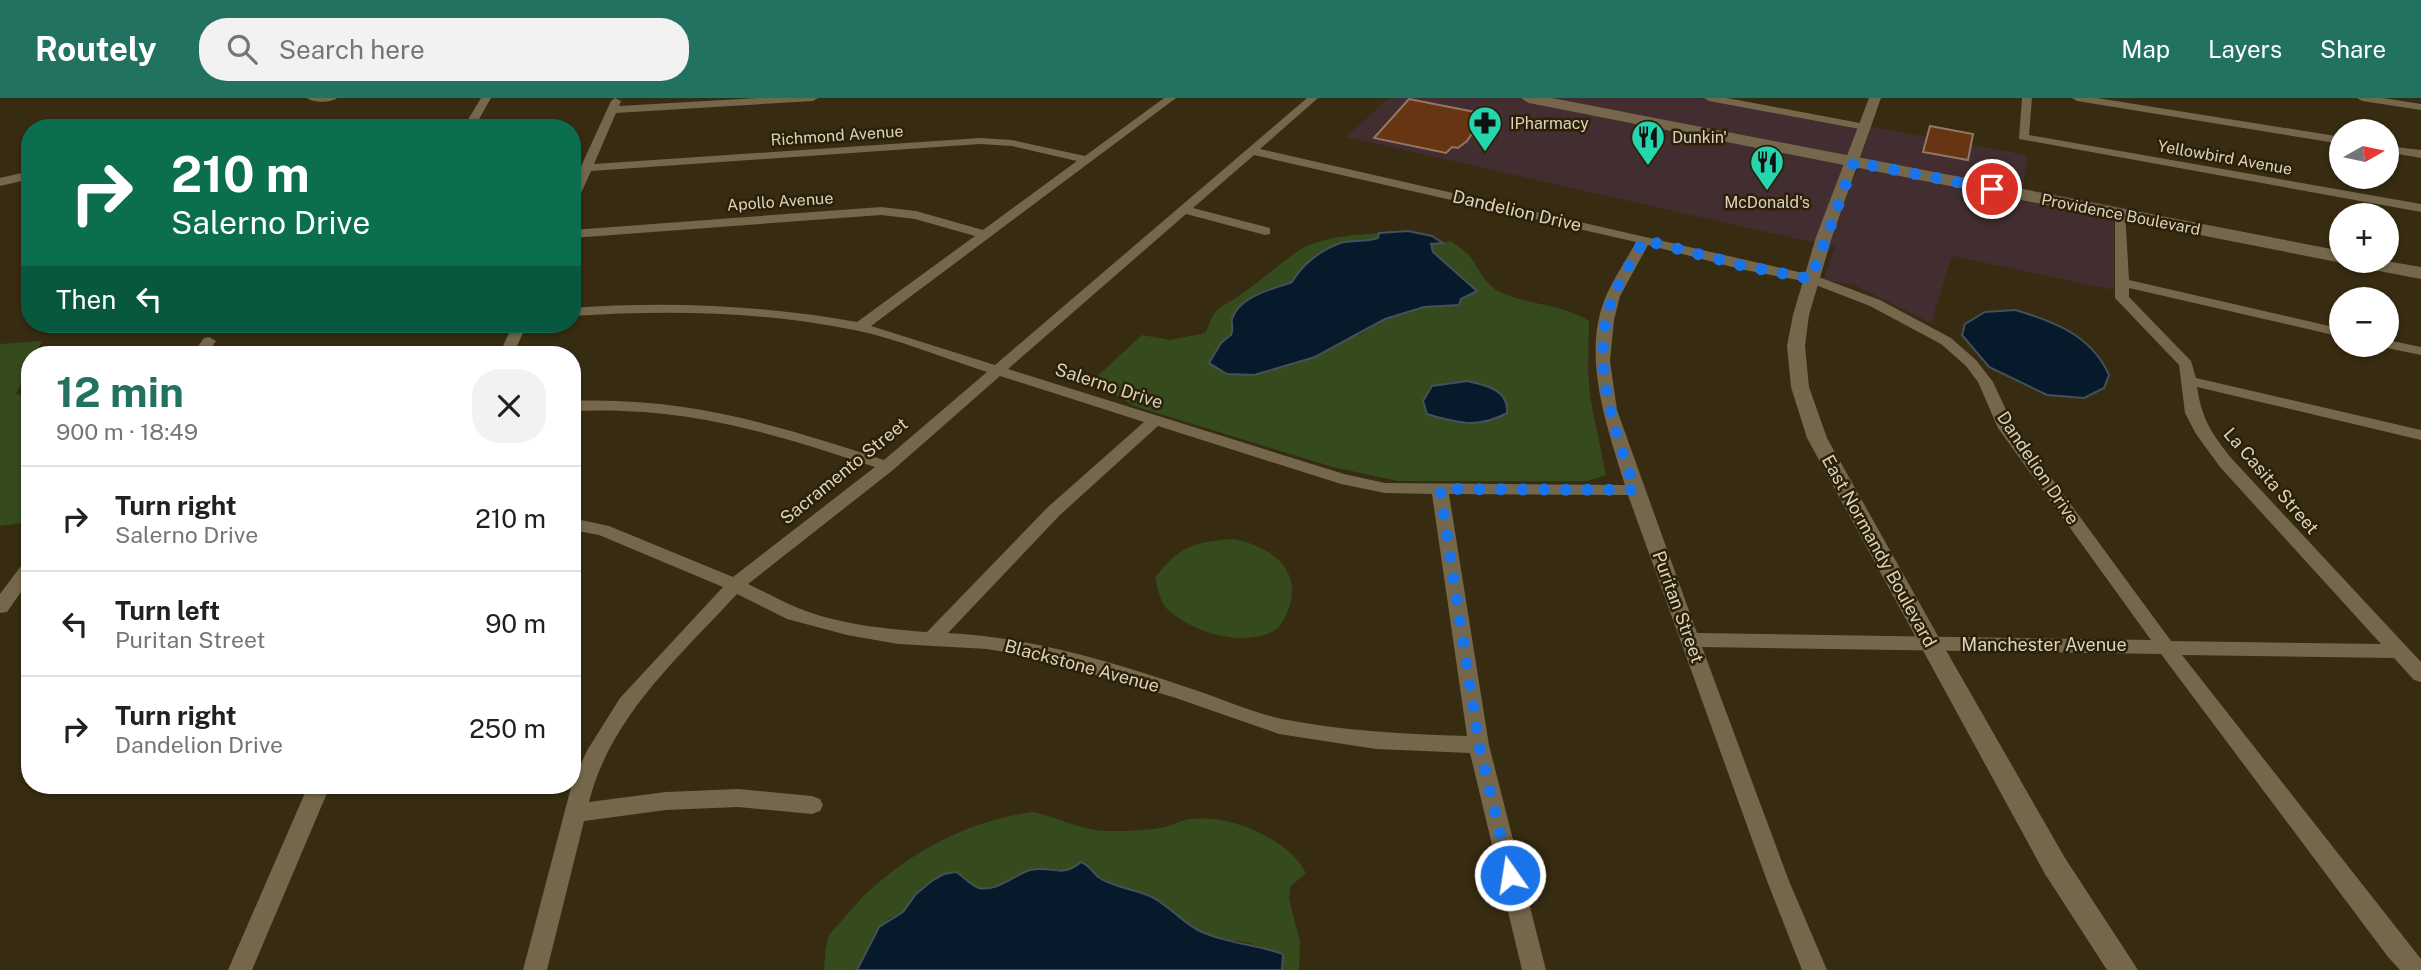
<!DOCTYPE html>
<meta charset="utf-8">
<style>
body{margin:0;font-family:"Public Sans",sans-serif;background:#f2f2f2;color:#202124;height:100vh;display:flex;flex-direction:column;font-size:26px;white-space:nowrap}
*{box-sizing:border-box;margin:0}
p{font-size:23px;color:#757577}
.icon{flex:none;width:38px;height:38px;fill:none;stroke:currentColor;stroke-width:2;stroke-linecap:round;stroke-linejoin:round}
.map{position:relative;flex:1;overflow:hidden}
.sheet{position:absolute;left:21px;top:248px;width:560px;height:448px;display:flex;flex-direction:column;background:#fff;border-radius:28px;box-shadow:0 2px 5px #0004}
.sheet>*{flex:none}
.banner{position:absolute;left:21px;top:21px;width:560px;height:214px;border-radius:28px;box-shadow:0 2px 5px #0004;background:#0b6e4f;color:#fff;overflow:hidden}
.needle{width:46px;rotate:81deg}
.controls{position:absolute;left:2329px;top:21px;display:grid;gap:14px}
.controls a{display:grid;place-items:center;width:70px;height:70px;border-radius:50%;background:#fff;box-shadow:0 2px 5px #0004;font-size:35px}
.pin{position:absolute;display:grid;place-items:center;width:60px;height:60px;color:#fff;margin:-30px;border:4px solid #fff;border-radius:50%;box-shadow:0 2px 7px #0007}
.me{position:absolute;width:77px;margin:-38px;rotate:347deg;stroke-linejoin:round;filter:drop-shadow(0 0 5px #0008)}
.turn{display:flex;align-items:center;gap:24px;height:147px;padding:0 35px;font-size:32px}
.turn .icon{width:91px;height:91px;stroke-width:2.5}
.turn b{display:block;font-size:49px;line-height:60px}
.then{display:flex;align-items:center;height:66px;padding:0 35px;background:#0003;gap:14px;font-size:26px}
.round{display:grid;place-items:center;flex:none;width:74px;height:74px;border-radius:28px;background:#f2f2f2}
.overview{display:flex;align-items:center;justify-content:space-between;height:119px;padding:0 35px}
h1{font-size:42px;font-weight:700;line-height:52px;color:#227262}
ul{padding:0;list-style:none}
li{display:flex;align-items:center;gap:21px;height:105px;padding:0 35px;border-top:2px solid #e0e0e0}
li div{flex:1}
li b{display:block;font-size:26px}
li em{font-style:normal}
header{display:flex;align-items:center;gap:42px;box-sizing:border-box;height:98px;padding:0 35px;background:#227262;color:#fff}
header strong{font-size:33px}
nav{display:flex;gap:38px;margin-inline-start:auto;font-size:24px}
.search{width:490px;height:63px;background:#f2f2f2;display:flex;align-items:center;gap:18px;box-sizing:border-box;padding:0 24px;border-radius:28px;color:#757577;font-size:26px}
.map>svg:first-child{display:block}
</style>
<header>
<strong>Routely</strong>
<div class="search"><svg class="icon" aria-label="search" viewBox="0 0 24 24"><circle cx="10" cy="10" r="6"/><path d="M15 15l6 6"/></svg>Search here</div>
<nav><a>Map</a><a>Layers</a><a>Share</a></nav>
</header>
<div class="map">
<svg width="2421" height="872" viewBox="0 0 2421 872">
<rect width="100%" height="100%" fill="#372b11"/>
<path fill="#422e30" d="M1389,0H1518L1847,64L1816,145L1346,39Z
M1539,0H1699L1859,30L1849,60Z
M1871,29L2027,57L2023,90L2128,110V115L1860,63Z
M1859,67L2114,117V192L1952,158L1931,225L1854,187L1823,182L1835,149L1829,147L1831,140Z"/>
<path fill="#354b1d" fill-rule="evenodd" d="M1379,135L1378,140L1339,146L1315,157L1292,184L1267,191L1244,205L1231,237L1218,251L1227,276L1254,277L1304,263L1332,251L1348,240L1360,237L1385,221L1424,209H1446L1477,193L1433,154L1431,146L1451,143C1457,148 1464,152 1469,157C1479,170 1484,186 1500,194C1530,208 1560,205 1589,223L1588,271L1590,299L1606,377L1588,383H1398L1333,369L1134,308L1092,283L1142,237L1170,242L1205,235C1209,229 1210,221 1214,216C1222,206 1231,204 1240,197C1259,184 1277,168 1295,155C1316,139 1353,137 1379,135ZM1467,283L1484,287L1487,324C1461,329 1452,322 1427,316L1432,288Z
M42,243L35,257H30V267L16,296L30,298V424L0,428V246Z
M1233,441C1271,448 1304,472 1288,513C1284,521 1280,531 1272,534C1240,549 1191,534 1166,510C1160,504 1158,489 1155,480C1179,448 1194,444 1233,441Z
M1033,714C1057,719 1080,732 1105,733C1123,733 1147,733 1165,729C1173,727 1181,722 1190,721C1228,715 1289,741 1306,775L1290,789L1289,801L1300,844L1299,872H1282L1283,856L1246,844L1219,841L1195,830L1150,798L1133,795L1097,778L1091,769L1082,764C1062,781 1048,767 1025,774C1011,778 996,794 979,790C972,788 963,779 956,774L916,796L903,814L888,821L874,836L857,872H824C825,862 825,849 828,840C831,833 840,825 845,819C890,764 962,723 1033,714Z"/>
<path fill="#061a2b" stroke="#455159" stroke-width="2" d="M1408,133L1432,138L1443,145L1431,146L1433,154L1477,193L1461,201L1459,207L1424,209L1385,221L1315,259L1254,277L1227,276L1209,265L1221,245L1231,237C1234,230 1231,227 1232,221C1239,198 1273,191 1292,184C1303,165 1323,150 1344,144C1356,142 1366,144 1378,140L1379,135Z
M2015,212C2054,223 2092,238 2109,277L2104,290L2084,300L2047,297L1989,269L1962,237L1965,226L1985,214Z
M1467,283C1486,287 1509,292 1507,315C1478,331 1457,325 1427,316L1423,303L1432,288Z
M1081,764C1090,768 1091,772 1097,778C1111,789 1138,792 1152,799C1168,807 1180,822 1196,831C1223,845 1254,846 1283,856L1282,872H857L879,829L903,814L916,796L933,782L944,776L956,774C963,778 972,788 979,790C997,794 1014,777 1030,772C1053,767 1061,781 1081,764Z"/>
<path fill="#673512" stroke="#937666" stroke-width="2" d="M1409,1L1485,16L1467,43L1458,50L1452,49L1446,55L1374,40Z
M1930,28L1973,36L1968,62L1923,54Z"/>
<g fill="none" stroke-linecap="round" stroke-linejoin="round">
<path fill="#74674b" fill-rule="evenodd" d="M307,0H337C331,5 313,5 307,0Z
M481,0H491L474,30H463Z
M615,0L621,3L619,8L758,0H818L813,3L616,15L594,66L980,40L1012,42L1085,58L1164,0H1176L871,228L995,267L1307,0H1318L1260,51L1816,178L1880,202L1951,240L1976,262L1993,284L2014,329L2171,543L2381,546L2220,369L2196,336L2185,315L2179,267L2115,200V116L2117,113H2125L2129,182L2342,231V239L2129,190V199L2191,263L2196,280L2421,332V342L2197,289C2202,322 2212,336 2232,361L2421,564V584L2414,582L2394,560L2182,557L2421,861V872H2400L2388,859L2161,556L1702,549L1789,783L1827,872H1802L1767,783L1628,397L1449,396L1489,647L1546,872H1522L1470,655L1376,651L1279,636L1173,599L1029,558L987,551L898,546L847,537L787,521L737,496C680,558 610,619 589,704L666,694L738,691L812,698L820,701L823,707L820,713L812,716L738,709L666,712L584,723L547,872H523L573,682L588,651L620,600L723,489L599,437L572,432V420L609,428L733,479L875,369C768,334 687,308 572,313V303C687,299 777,327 884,362L987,274C943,260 899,241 854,232C761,213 666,212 572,218V210C668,203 762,207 857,224L975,138L915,121L881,117L572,140V132L881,109L916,113L983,132L1077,63L1012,48L980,46L591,73L578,102L572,106V88L611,3ZM1254,57L1636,144C1627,161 1615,178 1607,196C1580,255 1607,329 1625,387L1385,385L1344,376L1008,271L1186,116L1265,137L1270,136V130L1193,110ZM1648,147L1740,171L1808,184L1870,208L1941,246L1966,268L1978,284L1998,330L2151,542L1697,535L1617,312L1610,263L1614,222L1620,198ZM1000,278L1144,324L1048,409L927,534C885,531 837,526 798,510C781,503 765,494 748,486L893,372ZM1158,328L1341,386L1385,395L1432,396L1467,638C1405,636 1343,633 1282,621C1250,614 1218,599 1186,589C1110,563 1029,539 948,535L1060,417Z
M1704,0H1727L1865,26L1871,29L1865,32L1709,3Z
M2022,0H2032L2029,37L2421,106V114L2019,41Z
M2072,0H2097L2342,39V46L2077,3Z
M2357,0H2383L2421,6V12L2362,3Z
M2387,48L2421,52V60L2387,54Z
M30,73V81L0,88V80Z
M513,226H527L513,257H499Z
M209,239L216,243L206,257H192L204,240Z
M2387,242L2421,249V257L2382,249L2380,247H2387Z
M30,462V481L7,514L0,515V496L24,464Z
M308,688H330L252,872H228Z"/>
<path fill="#74674b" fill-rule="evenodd" d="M1869,0H1881L1832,139L1809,217L1805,248L1809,289L1827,340L1943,547L2065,760L2138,872H2107L2045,776L1807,340L1791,289L1787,248L1793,217L1816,139Z"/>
<path fill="#74674b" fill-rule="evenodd" d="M1521,0H1552L2342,153V163H2349L2342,165L1529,5Z
M2349,163H2386L2421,169V181L2358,169L2351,167Z"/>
</g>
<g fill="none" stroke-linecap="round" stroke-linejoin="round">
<path stroke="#1a73e8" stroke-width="12" stroke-dasharray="0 21.6" d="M1510,777L1479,647L1440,391L1635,392C1615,332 1588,261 1613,199C1621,179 1634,160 1644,142L1740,167L1811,181L1854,64L1992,91"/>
</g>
<defs>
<g id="pharmacy-pin" transform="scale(1.75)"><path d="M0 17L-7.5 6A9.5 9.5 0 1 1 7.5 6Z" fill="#25d5ae" stroke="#2c2107"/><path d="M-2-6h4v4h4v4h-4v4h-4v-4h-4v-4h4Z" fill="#111"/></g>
<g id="restaurant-pin" transform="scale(1.75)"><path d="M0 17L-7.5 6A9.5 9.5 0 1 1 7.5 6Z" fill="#25d5ae" stroke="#2c2107"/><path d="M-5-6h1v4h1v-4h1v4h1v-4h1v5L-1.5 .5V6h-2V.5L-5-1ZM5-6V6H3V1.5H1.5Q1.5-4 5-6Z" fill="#111"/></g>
</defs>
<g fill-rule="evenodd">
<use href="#pharmacy-pin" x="1485" y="25"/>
<use href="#restaurant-pin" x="1648" y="39"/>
<use href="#restaurant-pin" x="1767" y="64"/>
</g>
<g text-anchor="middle" stroke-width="5" stroke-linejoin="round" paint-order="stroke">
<g font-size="16" fill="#d9d2c3" stroke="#2c2107" text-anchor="start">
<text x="1510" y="31">IPharmacy</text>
<text x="1672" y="45">Dunkin'</text>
<text x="1767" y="110" text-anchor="middle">McDonald's</text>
</g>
<g font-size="16" fill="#d9d2c3" stroke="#2c2107">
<text transform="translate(837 37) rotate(-4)" y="6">Richmond Avenue</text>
<text transform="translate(2225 59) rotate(10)" y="6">Yellowbird Avenue</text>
<text transform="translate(780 103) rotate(-4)" y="6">Apollo Avenue</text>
<text transform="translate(2121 116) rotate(11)" y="6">Providence Boulevard</text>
</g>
<g font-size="18" fill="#d9d2c3" stroke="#2c2107">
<text transform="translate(1517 113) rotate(13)" y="6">Dandelion Drive</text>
<text transform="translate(1109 288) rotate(18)" y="6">Salerno Drive</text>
<text transform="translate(2038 370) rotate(56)" y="6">Dandelion Drive</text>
<text transform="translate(844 373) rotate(-39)" y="6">Sacramento Street</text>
<text transform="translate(2271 383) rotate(49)" y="6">La Casita Street</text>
<text transform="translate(1879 453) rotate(61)" y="6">East Normandy Boulevard</text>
<text transform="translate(1678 509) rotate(70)" y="6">Puritan Street</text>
<text x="2044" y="553">Manchester Avenue</text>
<text transform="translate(1082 568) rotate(15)" y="6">Blackstone Avenue</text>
</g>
</g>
</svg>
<div class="controls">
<a><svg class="needle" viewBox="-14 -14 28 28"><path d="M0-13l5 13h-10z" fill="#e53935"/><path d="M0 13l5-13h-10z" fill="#757577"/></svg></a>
<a>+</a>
<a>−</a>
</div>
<div class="pin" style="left:1992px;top:91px;background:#d93025"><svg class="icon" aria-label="arrive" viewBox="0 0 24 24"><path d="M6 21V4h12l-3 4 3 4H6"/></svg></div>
<svg class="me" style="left:1510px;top:777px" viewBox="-20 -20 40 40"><circle r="17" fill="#1a73e8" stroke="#fff" stroke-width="3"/><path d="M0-11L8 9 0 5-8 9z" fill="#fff"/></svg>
<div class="banner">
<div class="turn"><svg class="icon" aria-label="right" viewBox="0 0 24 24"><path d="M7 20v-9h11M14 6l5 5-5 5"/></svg><div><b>210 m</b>Salerno Drive</div></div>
<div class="then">Then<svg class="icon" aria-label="left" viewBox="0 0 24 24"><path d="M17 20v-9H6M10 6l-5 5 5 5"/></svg></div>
</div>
<section class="sheet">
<div class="overview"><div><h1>12 min</h1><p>900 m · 18:49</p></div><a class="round"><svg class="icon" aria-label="close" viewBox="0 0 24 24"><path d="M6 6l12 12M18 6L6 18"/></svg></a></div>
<ul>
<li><svg class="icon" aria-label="right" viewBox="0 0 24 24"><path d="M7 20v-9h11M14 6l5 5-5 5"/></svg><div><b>Turn right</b><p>Salerno Drive</p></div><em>210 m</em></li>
<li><svg class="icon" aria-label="left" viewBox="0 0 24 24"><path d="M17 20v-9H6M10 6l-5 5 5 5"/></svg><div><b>Turn left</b><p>Puritan Street</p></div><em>90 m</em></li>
<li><svg class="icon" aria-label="right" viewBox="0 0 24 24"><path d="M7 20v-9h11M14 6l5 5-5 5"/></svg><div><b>Turn right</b><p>Dandelion Drive</p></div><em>250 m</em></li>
</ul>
</section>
</div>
